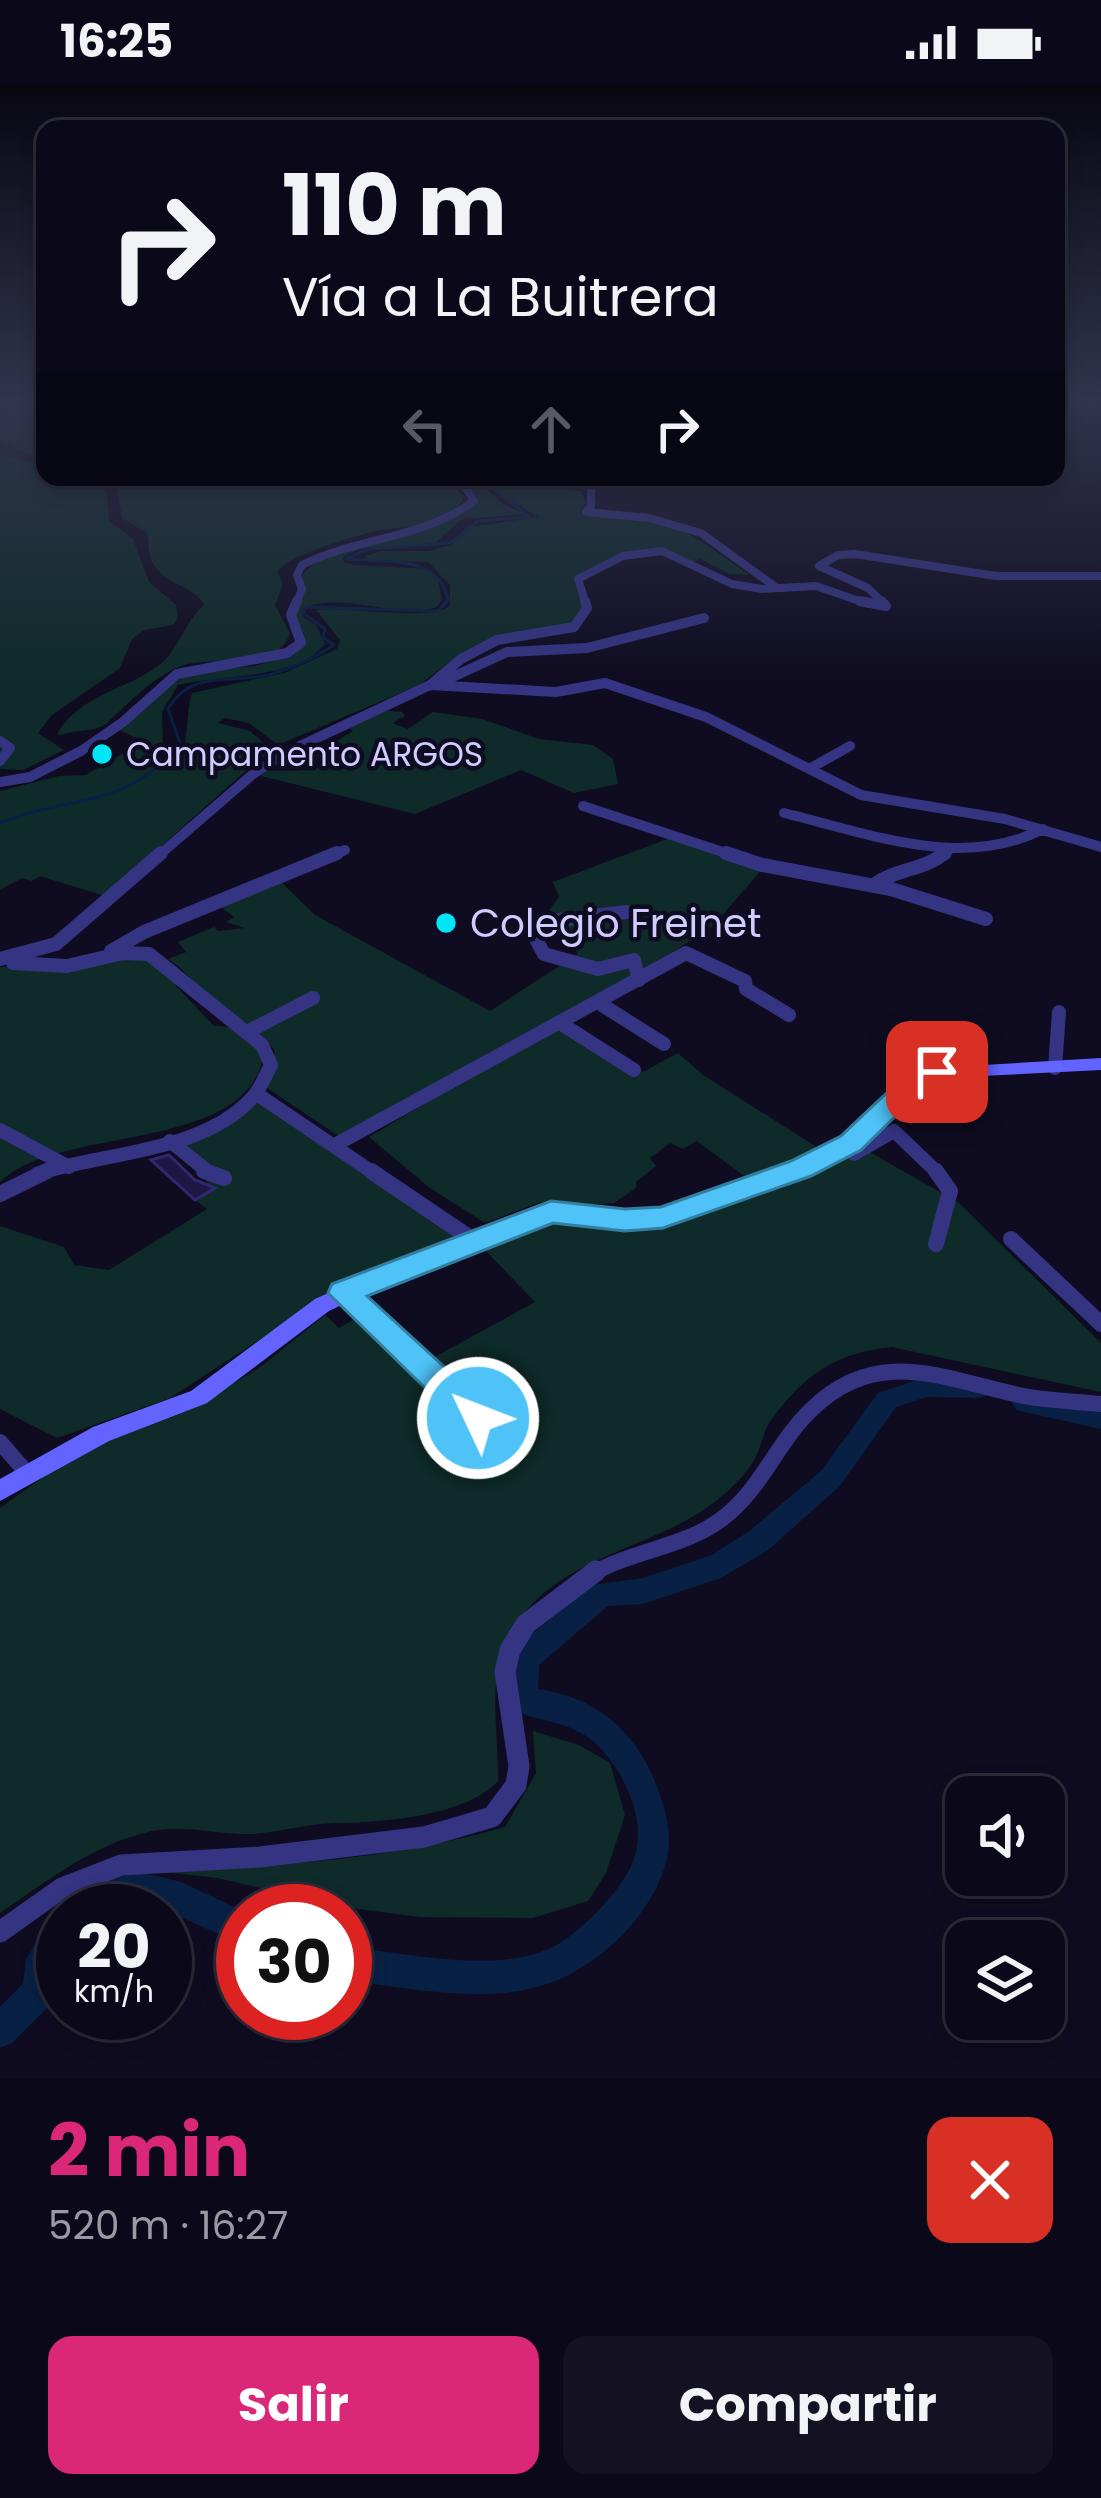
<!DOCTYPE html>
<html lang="es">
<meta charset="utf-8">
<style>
body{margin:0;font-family:Poppins,sans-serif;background:#141222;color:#f1f3f6;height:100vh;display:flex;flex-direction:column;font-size:45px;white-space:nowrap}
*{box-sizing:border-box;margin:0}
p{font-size:39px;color:#9a9aa2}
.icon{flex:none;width:66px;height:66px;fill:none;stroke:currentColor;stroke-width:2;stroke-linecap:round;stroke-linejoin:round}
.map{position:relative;height:1994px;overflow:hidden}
.side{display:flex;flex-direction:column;background:#0b0919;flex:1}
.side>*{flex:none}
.hud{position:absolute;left:36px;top:36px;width:1029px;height:366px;border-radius:24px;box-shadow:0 6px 18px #0003,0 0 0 3px #2b2a38;background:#0b0919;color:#f1f3f6;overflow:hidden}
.controls{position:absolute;left:945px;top:1692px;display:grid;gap:24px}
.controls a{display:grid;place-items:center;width:120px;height:120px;border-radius:24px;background:#0b0919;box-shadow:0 6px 18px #0003,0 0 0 3px #2b2a38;font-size:60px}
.speed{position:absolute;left:36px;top:1800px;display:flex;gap:24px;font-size:60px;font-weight:700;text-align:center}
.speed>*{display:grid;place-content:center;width:156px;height:156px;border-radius:50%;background:#0b0919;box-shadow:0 6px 18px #0003,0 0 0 3px #2b2a38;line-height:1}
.speed small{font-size:30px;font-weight:400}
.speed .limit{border:18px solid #d22;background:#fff;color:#111}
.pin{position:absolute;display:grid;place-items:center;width:102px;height:102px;color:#fff;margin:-51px;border-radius:24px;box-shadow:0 6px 18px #0006}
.me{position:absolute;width:132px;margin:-66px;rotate:313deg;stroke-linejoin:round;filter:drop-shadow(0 0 9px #0008)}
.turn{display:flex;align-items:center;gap:42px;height:252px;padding:0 48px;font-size:54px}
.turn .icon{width:156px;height:156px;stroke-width:2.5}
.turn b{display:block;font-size:84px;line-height:102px}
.lanes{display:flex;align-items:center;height:114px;padding:0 48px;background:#0003;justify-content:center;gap:60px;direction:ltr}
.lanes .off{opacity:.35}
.round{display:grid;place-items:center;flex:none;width:126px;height:126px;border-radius:24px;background:#141222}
.head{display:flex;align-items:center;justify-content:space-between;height:204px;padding:0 48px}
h1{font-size:72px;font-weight:700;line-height:90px;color:#db2777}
.action{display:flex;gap:24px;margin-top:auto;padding:24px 48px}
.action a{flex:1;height:138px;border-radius:24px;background:#db2777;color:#fff;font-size:48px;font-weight:700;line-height:138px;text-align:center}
.action a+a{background:#141222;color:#f1f3f6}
.status{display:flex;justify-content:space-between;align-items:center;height:84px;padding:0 60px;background:#0b0919;direction:ltr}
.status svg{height:33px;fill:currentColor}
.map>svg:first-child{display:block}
</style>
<div class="status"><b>16:25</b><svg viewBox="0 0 49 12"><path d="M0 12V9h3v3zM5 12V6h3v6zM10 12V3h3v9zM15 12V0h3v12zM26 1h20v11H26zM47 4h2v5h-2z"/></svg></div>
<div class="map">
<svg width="1101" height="1994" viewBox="0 0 1101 1994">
<rect width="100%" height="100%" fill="#0f0c21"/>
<path fill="#0e2b29" d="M17,319H45V376L0,358V328Z
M0,371L45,381V393H83L106,403L109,437L133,455L149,498L176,521L178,534L173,541L144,546L132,555L120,584L52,631L38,649L64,666L23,686L0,685Z
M94,393H447L464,413C447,448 398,440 368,449C341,457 312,465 286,479L277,487L283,500L275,521L290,549C279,586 217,573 188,580C158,587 127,621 107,639C95,649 75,645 62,651L57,650C78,612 125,606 158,582C179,567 185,536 204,521C194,501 166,503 152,478C147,469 150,460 147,449L122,434L116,403Z
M462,393H473L503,420L525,430L462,435L435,459L359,465L343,473L344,479L356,481L428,485L438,496L442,515L437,523C398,537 347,507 303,524L302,532L316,541L325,560C295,597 220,590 178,601L162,628L163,664L148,683H172C192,661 184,636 192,609L284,589L337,565L340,556L316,526C351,522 426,538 450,522V501L428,478L369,476L364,472L383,467H429L451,461L471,443L539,433L505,413L485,393L581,407L586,418L580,429C601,436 617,432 638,434C684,439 713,467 750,491L730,490L700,475L691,479C651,454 616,477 577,493L575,501L583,519L574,540L529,547L450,578L419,601L278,661L249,639L224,634L218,639L250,647L272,666L266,673L234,678L233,686L249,684L105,812L40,792L32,797L22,794L0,806V707L59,692L86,691L132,664L139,655L117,645C138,627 160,601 186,591C232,575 265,598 300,552L293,532L305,509L302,492C331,452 428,462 473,416Z
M382,626L402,628L405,632L392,639L408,645L433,628L482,635L539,655L593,661L613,675L618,700L574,709L521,686L415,730L261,692L266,687L315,686L325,679L315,670L353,647L348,643Z
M675,752L763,784L713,842L657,878L340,1053L267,1004L274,985V965C255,945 230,935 211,916C195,901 187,887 168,875L186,868L178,858L214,843L218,847L245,844L226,838L234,833L217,820L266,800L282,799L315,831L490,927L578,870L549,826L559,813L553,798Z
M120,873H151L182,894L175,901L214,942C236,940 250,955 264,970C247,1071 58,1040 0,1098V883Z
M562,939L643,988L678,969L703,991L823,1067L744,1092L697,1057L683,1065L670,1059L650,1074L656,1082L636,1098V1104L614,1119L575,1122L540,1118L485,1139L430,1104L369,1053Z
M257,1015L451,1149L455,1158L400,1175L328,1211L170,1314L57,1354L0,1325V1142L64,1163L74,1181L109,1186L207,1125L195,1116L214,1104L165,1060Z
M861,1063L959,1119L1101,1259V1308L892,1263C835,1269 805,1290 771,1336C764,1346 762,1359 757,1370C751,1385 734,1402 722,1412C657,1468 554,1468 509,1552C486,1595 499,1649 498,1697C467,1732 379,1739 334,1739C307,1740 280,1748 252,1750C220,1751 183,1740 152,1747C93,1760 49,1796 0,1829V1424L77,1369L198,1322L263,1281L325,1231L339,1244L360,1232L483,1338L491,1331L431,1275L535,1218L483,1164C509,1154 536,1137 564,1134C594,1131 620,1144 650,1140L821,1085Z
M533,1647L579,1661L610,1679L625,1731L606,1789L588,1817L533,1834L420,1833L336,1822L218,1794L136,1785C259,1785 386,1777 505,1743L536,1689Z"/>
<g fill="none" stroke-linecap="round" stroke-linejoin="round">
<path stroke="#082044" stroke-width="3" d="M0,739C72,710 127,726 180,659L168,625C189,588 227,598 263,592C289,587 312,575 334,561L323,553L325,545L303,529L306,523L438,527L448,516C440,470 384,479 346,475L369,465L450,459L478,437L529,433L479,393"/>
<path fill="#082044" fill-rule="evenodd" d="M926,1293L987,1297L991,1304L987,1311L978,1314L926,1313L896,1323L839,1403L768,1466L721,1494L643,1520L608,1522L539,1581L538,1605C602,1614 642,1654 661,1714C667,1732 671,1750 668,1769C658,1826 601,1882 547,1900C483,1921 410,1904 345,1896V1862C404,1869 489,1889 546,1866C562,1860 578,1846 591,1834C607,1818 626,1797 634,1775C648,1736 623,1684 594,1658C571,1638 546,1639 518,1628L506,1602L515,1564L592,1501L643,1494L712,1471L748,1448L821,1387L878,1309Z
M1025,1308L1101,1323V1345L1016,1326L1012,1319L1016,1312Z
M145,1789L181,1798L243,1827V1861L163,1825L145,1821L113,1827H63V1874L51,1920L12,1959L0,1964V1923L23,1900L26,1876L51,1830L63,1825C74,1799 119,1791 145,1789Z"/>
</g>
<path fill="#1e1743" stroke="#332771" stroke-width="3" d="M169,1071L195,1096L215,1104L195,1116L151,1076Z"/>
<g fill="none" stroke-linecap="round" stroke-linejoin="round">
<path stroke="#343483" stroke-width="8" d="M577,393L591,400V422L586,428L649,434L701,449L774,502
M296,520L302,505L297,491L302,481C358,453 423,455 474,417L459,393
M586,520L578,495L623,472L662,467L732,500L762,505L816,502L868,520
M884,520L868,504L819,482L838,471L855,470L996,492H1101"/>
<path stroke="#343483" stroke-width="10" d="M860,517L886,522L881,517
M444,597L507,568L587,564L704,534
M430,601L556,608L605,599L706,633L861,711L1005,735L1101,763
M0,657L10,664L0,677
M809,685L850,662
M0,698L30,693L81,667L123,638L177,590L287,569L301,559L291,531L297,517
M583,722L735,772
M784,729C867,749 962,787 1043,745
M158,772L253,690L285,669L430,601L461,575L497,556L574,543L587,524L585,517
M330,772L345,766
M941,772L950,765"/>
<path stroke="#343483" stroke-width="14" d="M726,769L762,781L891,805L986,835
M874,801C897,784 922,787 945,769
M627,828L550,837L536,855L544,870L598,885L634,876L639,896
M111,867L144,848L337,769
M0,875L56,860L161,769
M13,879L67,882L123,869L149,870L262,961L271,981C265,992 260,1006 252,1014C202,1069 104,1068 37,1090
M599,919L664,960
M560,939L634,986
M247,948L313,914
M1055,984L1059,928
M257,1010L375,1090
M0,1046L69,1083
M170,1057L211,1090
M335,1061L686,869L745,897L746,905L789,931
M844,1064L854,1070L894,1047L939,1090"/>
<path stroke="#343483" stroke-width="16" d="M204,1087L224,1094
M371,1087L476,1158
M936,1087L950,1107L936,1160
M0,1110L47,1087
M1011,1155L1101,1240
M343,1209L478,1334
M0,1358L27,1389
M592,1490C631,1467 683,1463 719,1437C763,1405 775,1360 812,1325C877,1261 944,1295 1019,1311C1045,1317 1074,1317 1101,1320"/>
<path stroke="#343483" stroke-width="21" d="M0,1848L62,1804L121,1781L260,1773L424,1753L492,1733L516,1701L519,1682L505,1588L510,1566L526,1540L596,1487"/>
<path fill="#6364ff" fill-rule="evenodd" d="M1101,974V986L941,994L909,1012L858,1064L808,1090L663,1140L624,1143L552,1135L407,1190L329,1227L207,1319L109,1357L0,1417V1395L93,1343L191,1307L315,1215L393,1180L551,1121L624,1129L662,1126L794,1080L844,1054L897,1004L931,984Z"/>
</g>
<linearGradient id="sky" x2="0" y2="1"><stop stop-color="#080712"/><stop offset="0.53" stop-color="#31344e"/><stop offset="1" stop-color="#31344e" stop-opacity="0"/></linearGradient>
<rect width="1101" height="598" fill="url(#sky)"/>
<path fill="#4fc3f7" stroke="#337fa1" stroke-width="3" d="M937,979L946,982L950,988L913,1015L861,1066L811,1092L663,1144L625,1147L553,1139L367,1212L490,1325L494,1334L490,1344L478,1348L466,1344L328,1209L332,1200L551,1117L625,1125L661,1123L791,1077L841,1052L894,1002Z"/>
<g fill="#00e6f7" stroke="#0f0c21" stroke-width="4.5">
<circle cx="102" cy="670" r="12"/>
<circle cx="446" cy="839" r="12"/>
</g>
<g text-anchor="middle" stroke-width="9" stroke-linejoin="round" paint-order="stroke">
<g font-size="33" fill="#d0ccff" stroke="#0f0c21" text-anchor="start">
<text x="126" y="682">Campamento ARGOS</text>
</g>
<g font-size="39" fill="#d0ccff" stroke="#0f0c21" text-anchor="start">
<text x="470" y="853">Colegio Freinet</text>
</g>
</g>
</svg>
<div class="controls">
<a><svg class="icon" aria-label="sound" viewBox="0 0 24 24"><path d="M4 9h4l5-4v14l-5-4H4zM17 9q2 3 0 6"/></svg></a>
<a><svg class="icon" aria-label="layers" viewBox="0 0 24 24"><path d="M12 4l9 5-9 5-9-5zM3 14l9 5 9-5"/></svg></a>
</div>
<div class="speed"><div>20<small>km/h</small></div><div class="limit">30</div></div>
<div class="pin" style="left:937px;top:988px;background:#d93025"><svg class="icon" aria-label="arrive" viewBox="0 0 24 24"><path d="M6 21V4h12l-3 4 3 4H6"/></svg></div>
<svg class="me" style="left:478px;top:1334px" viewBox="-20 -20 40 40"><circle r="17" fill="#4fc3f7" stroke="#fff" stroke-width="3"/><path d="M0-11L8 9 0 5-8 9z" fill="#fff"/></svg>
<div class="hud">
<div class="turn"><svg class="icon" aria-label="right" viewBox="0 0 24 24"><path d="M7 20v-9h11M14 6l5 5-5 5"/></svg><div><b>110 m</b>Vía a La Buitrera</div></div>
<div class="lanes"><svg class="icon off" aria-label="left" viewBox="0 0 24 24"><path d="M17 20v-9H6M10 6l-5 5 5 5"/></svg><svg class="icon off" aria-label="ahead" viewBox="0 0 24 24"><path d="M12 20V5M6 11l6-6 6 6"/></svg><svg class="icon" aria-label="right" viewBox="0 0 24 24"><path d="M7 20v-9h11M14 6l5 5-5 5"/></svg></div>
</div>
</div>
<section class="side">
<div class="head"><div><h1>2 min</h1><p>520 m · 16:27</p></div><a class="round" style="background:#d93025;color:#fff"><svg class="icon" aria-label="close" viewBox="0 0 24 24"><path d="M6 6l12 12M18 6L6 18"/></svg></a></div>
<div class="action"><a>Salir</a><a>Compartir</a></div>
</section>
